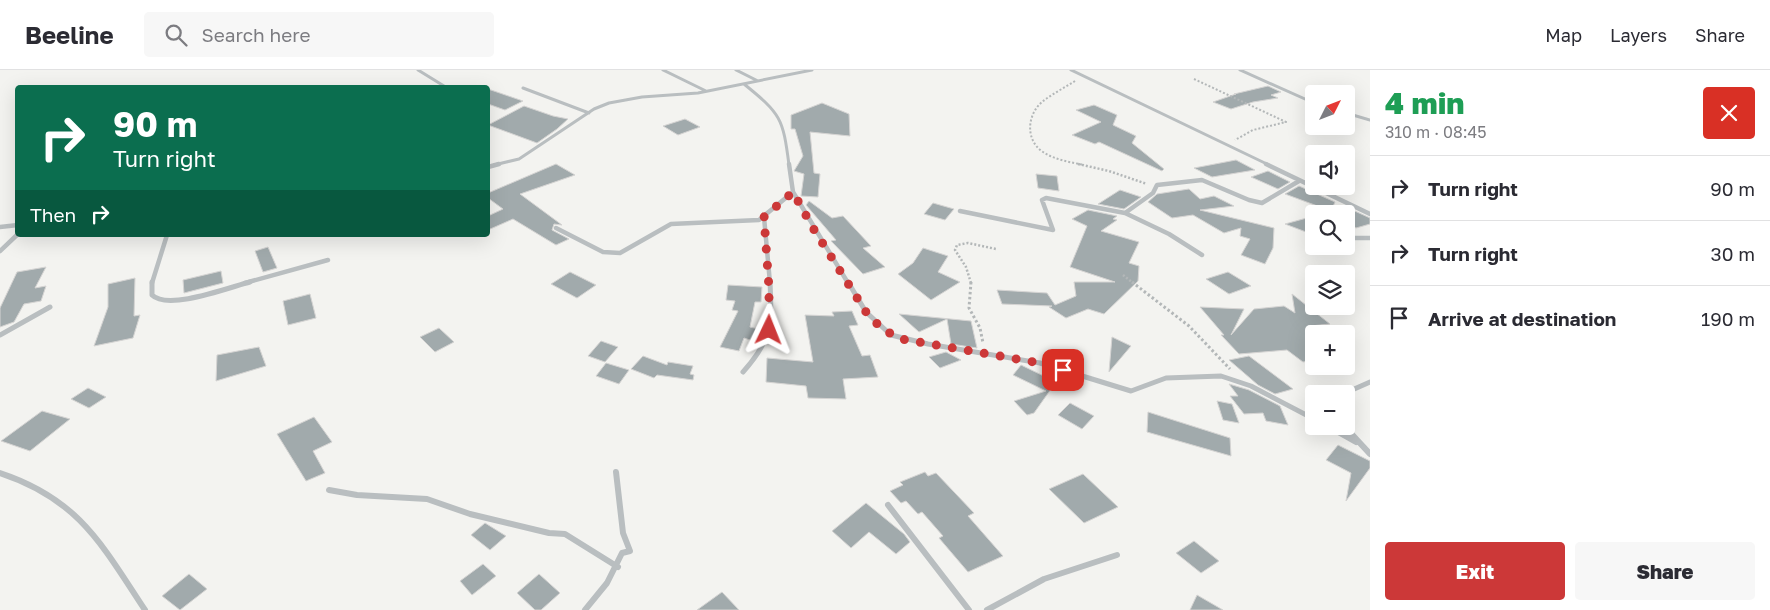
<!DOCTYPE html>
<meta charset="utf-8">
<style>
body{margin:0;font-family:"Golos Text",sans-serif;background:#f7f7f7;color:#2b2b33;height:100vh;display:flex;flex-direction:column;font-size:19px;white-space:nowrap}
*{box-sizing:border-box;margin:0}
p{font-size:16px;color:#7c7c81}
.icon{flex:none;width:28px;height:28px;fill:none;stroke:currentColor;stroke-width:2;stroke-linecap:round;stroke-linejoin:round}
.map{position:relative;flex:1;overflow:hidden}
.details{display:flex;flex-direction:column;background:#fff;width:400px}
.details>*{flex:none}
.hud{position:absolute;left:15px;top:15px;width:475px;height:152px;border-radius:5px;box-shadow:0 5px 20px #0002;background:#0b6e4f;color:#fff;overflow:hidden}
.needle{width:32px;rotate:48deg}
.tools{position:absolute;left:1305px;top:15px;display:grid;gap:10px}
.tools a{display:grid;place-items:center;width:50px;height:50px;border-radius:5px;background:#fff;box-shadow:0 5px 20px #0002;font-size:25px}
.pin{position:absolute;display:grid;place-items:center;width:42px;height:42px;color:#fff;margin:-21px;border-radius:10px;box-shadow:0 2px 8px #0006}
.me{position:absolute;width:55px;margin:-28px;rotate:2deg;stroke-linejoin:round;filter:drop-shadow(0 0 4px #0008)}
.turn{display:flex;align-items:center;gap:18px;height:105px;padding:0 15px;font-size:22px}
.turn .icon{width:65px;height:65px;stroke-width:2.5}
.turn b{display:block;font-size:35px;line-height:42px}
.then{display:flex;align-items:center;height:48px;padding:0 15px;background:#0003;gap:10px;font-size:19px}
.round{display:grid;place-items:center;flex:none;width:52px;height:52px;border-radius:5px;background:#f7f7f7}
.overview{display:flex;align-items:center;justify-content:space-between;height:85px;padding:0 15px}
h1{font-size:30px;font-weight:800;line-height:38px;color:#1e9e55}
.cta{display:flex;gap:10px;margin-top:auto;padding:10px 15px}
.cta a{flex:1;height:58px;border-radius:5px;background:#cc3838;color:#fff;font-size:20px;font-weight:800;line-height:58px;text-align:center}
.cta a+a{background:#f7f7f7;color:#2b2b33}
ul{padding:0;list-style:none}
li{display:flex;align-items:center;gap:15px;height:65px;padding:0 15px;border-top:1px solid #e1e1e2}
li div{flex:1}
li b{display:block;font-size:19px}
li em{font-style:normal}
header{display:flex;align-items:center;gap:30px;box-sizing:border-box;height:70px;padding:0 25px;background:#fff;border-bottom:1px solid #e1e1e2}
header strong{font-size:24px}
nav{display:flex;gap:28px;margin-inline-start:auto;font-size:18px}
.search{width:350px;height:45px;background:#f7f7f7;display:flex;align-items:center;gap:12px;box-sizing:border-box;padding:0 18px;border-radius:5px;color:#7c7c81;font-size:19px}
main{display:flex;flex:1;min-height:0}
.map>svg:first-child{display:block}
</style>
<header>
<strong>Beeline</strong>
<div class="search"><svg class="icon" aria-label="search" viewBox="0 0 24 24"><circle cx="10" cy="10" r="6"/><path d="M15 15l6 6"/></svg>Search here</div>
<nav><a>Map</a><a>Layers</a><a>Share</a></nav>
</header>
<main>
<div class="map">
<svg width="1370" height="540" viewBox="0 0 1370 540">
<rect width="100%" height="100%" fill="#f3f3f0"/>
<path fill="#a1aaac" stroke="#d5d4d3" d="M1268,16L1281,22L1271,25L1278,28L1253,32L1231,39L1213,32L1236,24H1234Z
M488,19L523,31L505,40L488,34Z
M822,33L849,44L850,66L810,62L814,103L820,104L818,127L801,126L804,104L794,101L803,86L795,59H791V45Z
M1094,35L1117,45L1113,55L1136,66L1132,73L1164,99L1162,101L1099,72L1095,74L1072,65L1101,52L1076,40Z
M524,36L553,46L568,49L557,59L537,73L488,55Z
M685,49L700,57L678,65L663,56Z
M1236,90L1255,100L1212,107L1194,98Z
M556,94L575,105L520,124L562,155L554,154L552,160L569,169L556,175L513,149L488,160V146L503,139L488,128V123Z
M1268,101L1290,112L1278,119L1251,107Z
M1036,104L1057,106L1059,121L1038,118Z
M1299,116L1335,132L1331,141L1285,124Z
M1189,119L1200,129L1214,126L1234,136L1200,140L1274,158L1273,178L1265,194L1241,185L1250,169L1240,166L1241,158L1224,163L1193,145L1172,148L1148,132L1157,124Z
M1120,120L1141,127L1124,139L1098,134Z
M809,131L832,148L843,146L871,176L863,178L885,197L863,204L831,171L836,170L806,135Z
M933,133L954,139L945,150L924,144Z
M1346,137L1370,148V154L1356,158L1346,153Z
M1088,140L1117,146L1113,149L1117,150L1101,161L1139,172L1129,193L1139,196L1138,211L1104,244L1088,239L1066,248L1049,237L1052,236L1002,234L997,220L1047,223L1055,235L1076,226L1074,212H1115L1070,197L1087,156L1072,149Z
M1314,146V165L1285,154Z
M268,177L277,198L263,202L255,181Z
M923,178L948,186L938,202L960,212L931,230L898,204L913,193Z
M46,197L35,218L46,216L41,231L24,234L14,252L0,257V238L17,202Z
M221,201L223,213L184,223L183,210Z
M570,202L596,215L577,228L551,214Z
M1228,202L1251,216L1229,224L1206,209Z
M135,208L134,246L140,245L133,268L94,276L108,237V214Z
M728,215L762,217L761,232H755L750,257L762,260L756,272L744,268L739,281L720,277L738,241L732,240L735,231L726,230Z
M310,224L316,248L288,255L283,231Z
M1292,224L1330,254L1310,256L1314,259V290L1303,292L1287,280L1239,284L1221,265H1224L1200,237L1244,239L1231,265L1254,239L1284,236L1295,243Z
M852,241L858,255L849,256L862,286L870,285L878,307L843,309L846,329L808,328L806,316L766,312L767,288L813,292L805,245L834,246L832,242Z
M899,244L971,251L977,278L951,274L947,249L919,262Z
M439,258L454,272L435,282L420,267Z
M1112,267L1131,276L1109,302Z
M601,271L618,277L605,292L588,286Z
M259,277L266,296L216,311L217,285Z
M946,282L961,290L940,298L929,287Z
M643,286L667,295L668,292L693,296L690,304L694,305L693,310L657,305L654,308L631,299Z
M1249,286L1293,319L1275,324L1258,315L1229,290Z
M606,293L629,300L619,314L596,306Z
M1021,295L1056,312L1034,343L1027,345L1014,331L1046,321L1013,305Z
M1229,314L1249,320L1280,336L1288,355L1266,351L1263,343L1244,344L1230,326H1238Z
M88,318L106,327L89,338L71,329Z
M1217,331L1232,334L1239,353L1223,350Z
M1070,333L1094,346L1082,359L1058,345Z
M42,341L70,349L30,381L1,371Z
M1148,342L1230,368L1231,386L1147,362Z
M314,347L332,372L313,381L325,403L306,411L277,364Z
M1338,375L1370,391V398L1346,431L1351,403L1326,390Z
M925,402L928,406L936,403L974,443L968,446L1003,486L968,502L939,468L943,466L922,442L918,444L906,431L901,433L890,421L903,415L900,412Z
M1083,404L1118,437L1084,453L1049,419Z
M866,433L904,464L910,472L896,484L869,462L851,478L832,461Z
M485,453L506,466L490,480L471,465Z
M1194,471L1219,491L1201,503L1176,483Z
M483,494L496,506L472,525L460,511Z
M189,504L207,519L180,540L162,526Z
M539,504L560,523L541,540H535L517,523Z
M722,522L739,540H697Z
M1197,525L1223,540H1190Z"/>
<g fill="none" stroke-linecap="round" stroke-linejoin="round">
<path stroke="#b3b7b8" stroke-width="2" stroke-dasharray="2 2" stroke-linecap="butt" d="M1194,9L1286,52L1253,60L1235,70
M1075,11C1064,18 1052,24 1042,32C1027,45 1025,70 1043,82C1055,90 1070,92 1084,95"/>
<path stroke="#b3b7b8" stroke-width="2.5" stroke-dasharray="2 2" stroke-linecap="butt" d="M1078,94L1109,101L1147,114
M1123,205L1133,213
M971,213L966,197L955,180L957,175L968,173L996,179"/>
<path stroke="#b3b7b8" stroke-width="3" stroke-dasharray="2.5 2.5" stroke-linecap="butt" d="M971,212L969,238L980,258L983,273
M1132,212L1189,256L1230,299"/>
<path stroke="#b9bec0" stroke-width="3" d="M418,0L444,16
M663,0L706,21
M736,0L758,11
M1071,0L1269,95
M1240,0L1314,33
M744,14C781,44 783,48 789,95
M523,18L589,43
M1346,43L1370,50
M494,95L519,89L594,39L609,33L642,27L698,23L812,0"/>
<path stroke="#b9bec0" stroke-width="4.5" d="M789,94L793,122L848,213
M1266,94L1370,144
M488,97L499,94
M960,141L1053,160L1042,130L1046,128L1125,143L1153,123L1157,115L1202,110L1249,130L1262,133L1299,111
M1125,143L1169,164L1202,185
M764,147L770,213
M0,157L18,155
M556,158L603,182L620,183L671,154L759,150L793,122
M1346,168H1370
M0,181L18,164
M152,213L167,165
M245,213L328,190"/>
<path stroke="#b9bec0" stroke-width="5" d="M152,212V225C168,241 230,217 250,212
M848,212L866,242L891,265L928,274L1040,293L1131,321L1166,308L1221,306L1251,316L1314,349
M0,265L50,237
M743,302C772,270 772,254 770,212
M1343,324L1370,312
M1328,356L1333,359
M1344,356L1347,359"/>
<path stroke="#b9bec0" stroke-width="6" d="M1331,358L1356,372
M1346,358L1370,384
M0,403C79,429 102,475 145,540
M329,420L357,425L427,429L470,444L549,463L565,464L618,497
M888,435L969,540
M585,540L607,513L622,483L630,481L623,463L616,402
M987,540L1044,509L1117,485"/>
</g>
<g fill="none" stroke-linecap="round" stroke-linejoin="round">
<path stroke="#cc3838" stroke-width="9" stroke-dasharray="0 16.2" d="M769,260V218L764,147L793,122L813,158L866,242L882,259L901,269L1040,293L1063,300"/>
</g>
</svg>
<div class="tools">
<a><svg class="needle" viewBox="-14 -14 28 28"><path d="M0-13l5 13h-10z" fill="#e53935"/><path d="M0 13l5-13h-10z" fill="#7c7c81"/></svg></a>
<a><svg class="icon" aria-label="sound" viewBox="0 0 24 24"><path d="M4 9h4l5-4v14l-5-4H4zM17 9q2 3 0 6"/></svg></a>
<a><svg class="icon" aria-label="search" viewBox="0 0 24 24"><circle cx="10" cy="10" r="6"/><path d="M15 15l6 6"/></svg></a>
<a><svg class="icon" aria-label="layers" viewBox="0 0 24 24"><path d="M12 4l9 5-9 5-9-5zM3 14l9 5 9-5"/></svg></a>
<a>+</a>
<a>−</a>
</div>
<div class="pin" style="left:1063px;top:300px;background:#d93025"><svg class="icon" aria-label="arrive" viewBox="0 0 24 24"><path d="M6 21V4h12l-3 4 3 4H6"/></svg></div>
<svg class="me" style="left:769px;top:260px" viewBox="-20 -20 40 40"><path d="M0-17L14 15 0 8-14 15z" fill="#cc3838" stroke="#fff" stroke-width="4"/></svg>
<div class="hud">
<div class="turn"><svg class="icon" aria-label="right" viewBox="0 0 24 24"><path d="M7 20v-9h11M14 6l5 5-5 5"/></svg><div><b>90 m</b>Turn right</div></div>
<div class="then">Then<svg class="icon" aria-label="right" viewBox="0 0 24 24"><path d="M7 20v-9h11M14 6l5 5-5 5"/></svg></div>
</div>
</div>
<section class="details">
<div class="overview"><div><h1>4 min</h1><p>310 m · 08:45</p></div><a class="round" style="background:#d93025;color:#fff"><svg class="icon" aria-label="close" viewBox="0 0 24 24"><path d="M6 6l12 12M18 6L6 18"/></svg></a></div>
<ul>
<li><svg class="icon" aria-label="right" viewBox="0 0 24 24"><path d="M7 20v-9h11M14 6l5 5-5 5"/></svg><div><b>Turn right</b></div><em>90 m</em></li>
<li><svg class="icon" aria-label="right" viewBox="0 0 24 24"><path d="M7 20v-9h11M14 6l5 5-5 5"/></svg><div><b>Turn right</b></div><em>30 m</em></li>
<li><svg class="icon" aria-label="arrive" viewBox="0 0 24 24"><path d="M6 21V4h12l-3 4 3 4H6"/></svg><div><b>Arrive at destination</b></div><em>190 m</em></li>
</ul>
<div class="cta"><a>Exit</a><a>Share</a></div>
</section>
</main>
